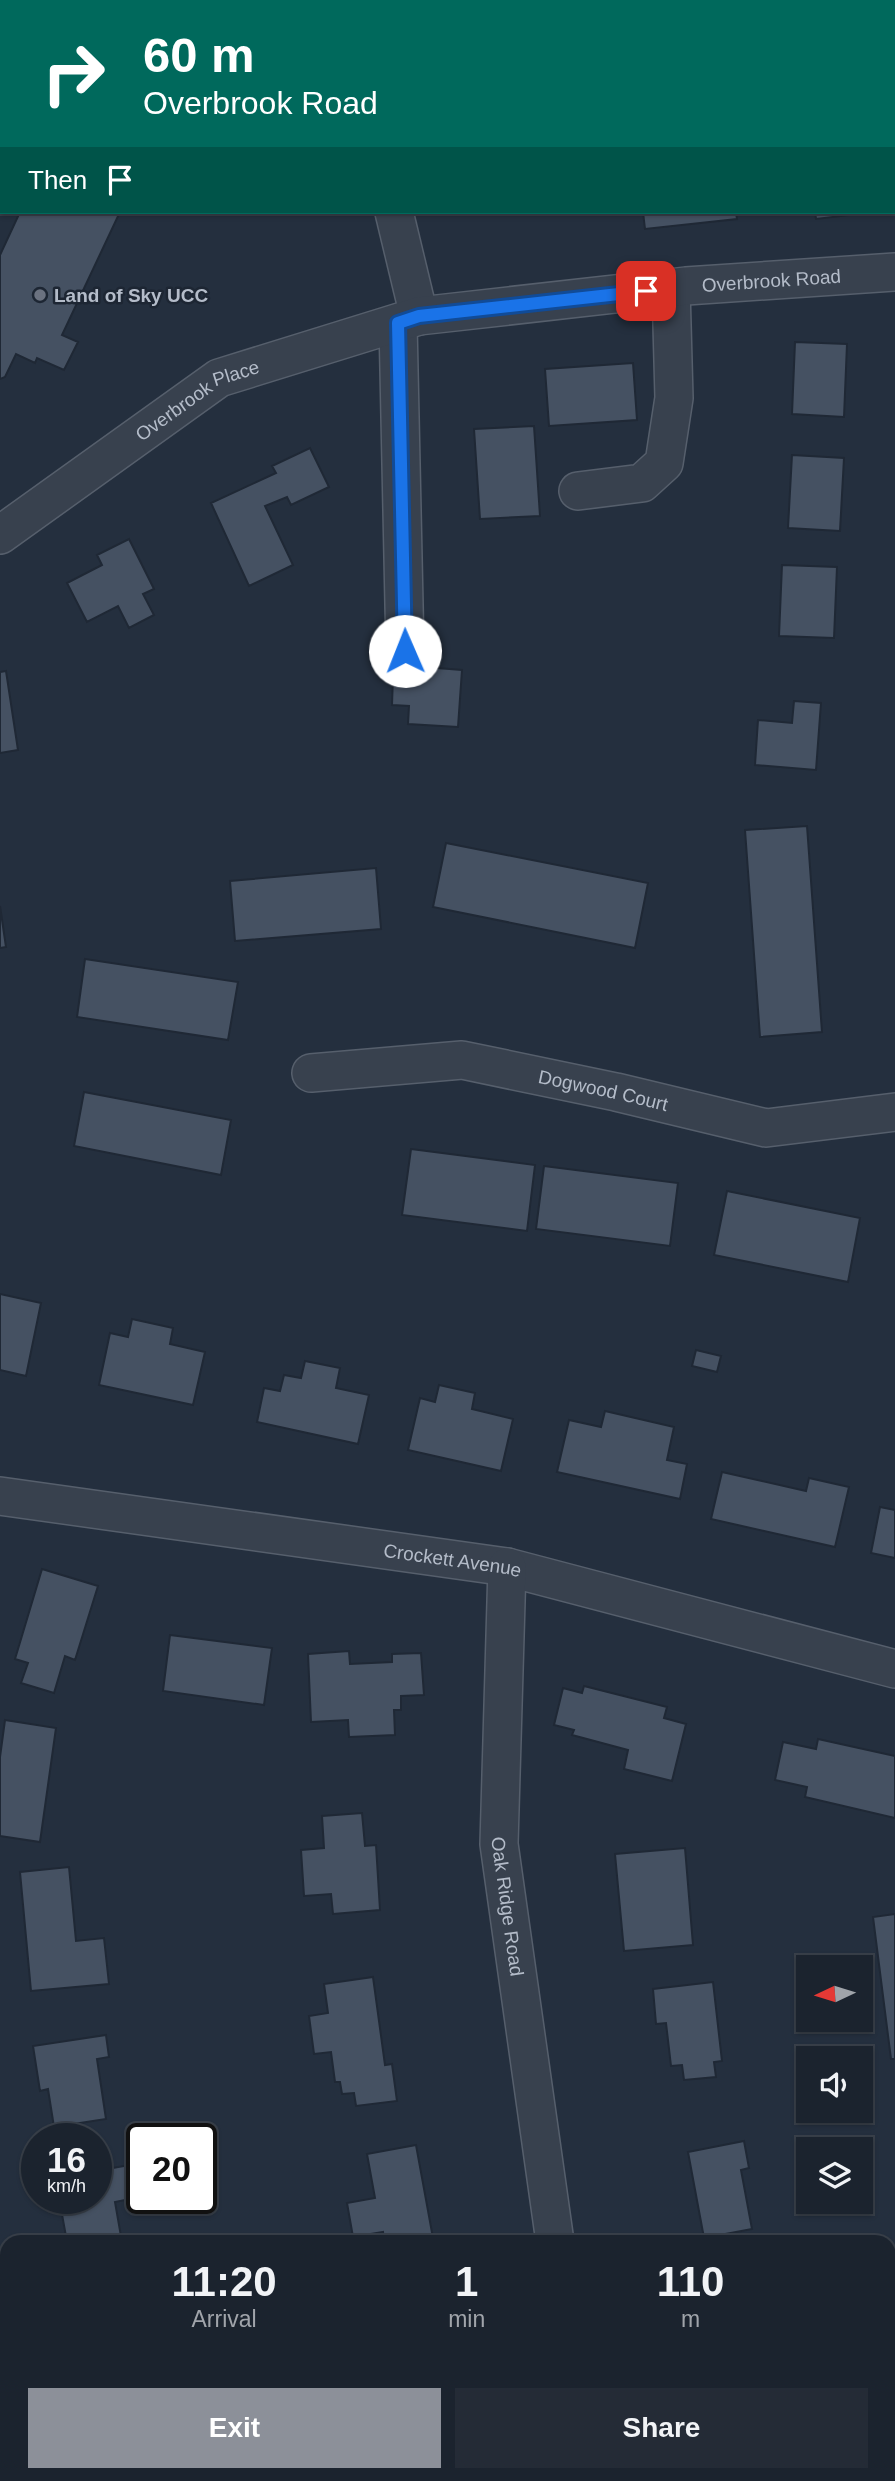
<!DOCTYPE html>
<style>
body{margin:0;font-family:Arial,sans-serif;background:#242b36;color:#f1f3f6;height:100vh;display:flex;flex-direction:column;font-size:26px;white-space:nowrap}
*{box-sizing:border-box;margin:0}
p{font-size:23px;color:#a0a4aa}
.icon{flex:none;width:38px;height:38px;fill:none;stroke:currentColor;stroke-width:2;stroke-linecap:round;stroke-linejoin:round}
.map{position:relative;flex:1;overflow:hidden}
.details{position:absolute;left:0px;top:2235px;width:896px;height:247px;display:flex;flex-direction:column;background:#1b232e;border-radius:21px 21px 0 0;box-shadow:0 2px 5px #0004,0 0 0 2px #39404a}
.details>*{flex:none}
.top-card{position:absolute;left:0px;top:0px;width:896px;height:214px;box-shadow:0 2px 5px #0004,0 0 0 2px #39404a;background:#00695c;color:#fff;overflow:hidden}
.needle{width:46px;rotate:266deg}
.tools{position:absolute;left:796px;top:1955px;display:grid;gap:14px}
.tools a{display:grid;place-items:center;width:77px;height:77px;border-radius:0px;background:#1b232e;box-shadow:0 2px 5px #0004,0 0 0 2px #39404a;font-size:35px}
.speed{position:absolute;left:21px;top:2123px;display:flex;gap:14px;font-size:35px;font-weight:700;text-align:center}
.speed>*{display:grid;place-content:center;width:91px;height:91px;border-radius:50%;background:#1b232e;box-shadow:0 2px 5px #0004,0 0 0 2px #39404a;line-height:1}
.speed small{font-size:18px;font-weight:400}
.speed .limit{border:4px solid #111;border-radius:10px;background:#fff;color:#111}
.pin{position:absolute;display:grid;place-items:center;width:60px;height:60px;color:#fff;margin:-30px;border-radius:14px;box-shadow:0 4px 10px #0006}
.me{position:absolute;width:77px;margin:-38px;rotate:359deg;stroke-linejoin:round;filter:drop-shadow(0 0 5px #0008)}
.turn{display:flex;align-items:center;gap:24px;height:147px;padding:0 28px;font-size:32px}
.turn .icon{width:91px;height:91px;stroke-width:2.5}
.turn b{display:block;font-size:49px;line-height:60px}
.then{display:flex;align-items:center;height:66px;padding:0 28px;background:#0003;gap:14px;font-size:26px}
.eta{display:flex;justify-content:space-evenly;align-items:center;height:119px;text-align:center}
.eta b{font-size:42px;font-weight:700;line-height:49px}
.cta{display:flex;gap:14px;margin-top:auto;padding:14px 28px}
.cta a{flex:1;height:80px;border-radius:0px;background:#8c9099;color:#fff;font-size:28px;font-weight:700;line-height:80px;text-align:center}
.cta a+a{background:#242b36;color:#f1f3f6}
.map>svg:first-child{display:block}
</style>
<div class="map">
<svg width="895" height="2481" viewBox="0 0 895 2481">
<rect width="100%" height="100%" fill="#242f3e"/>
<path fill="#455162" stroke="#1f2835" stroke-width="2" d="M621,0H711L712,2H617Z
M788,0H879L880,1L788,2Z
M20,212H120L62,335L78,342L64,370L37,358L35,363L16,354L5,377L0,379V255Z
M643,212H736L737,219L645,229Z
M815,212H875L816,219Z
M795,342L847,344L844,417L792,414Z
M633,363L637,420L549,426L545,369Z
M534,426L540,516L480,519L474,429Z
M310,448L329,487L291,505L287,497L265,506L293,565L249,586L211,503L276,473L272,466Z
M792,455L844,458L840,531L788,528Z
M129,539L154,589L143,594L154,615L129,628L118,606L87,622L67,583L102,565L97,555Z
M782,565L837,567L834,638L779,636Z
M424,667L462,670L458,727L408,724L409,706L392,705L393,675L423,677Z
M6,671L18,750L0,753V672Z
M794,701L821,703L816,770L755,765L758,720L792,723Z
M807,826L822,1032L760,1037L745,830Z
M446,843L648,883L635,948L433,907Z
M376,868L381,929L235,941L230,881Z
M0,906L6,947L0,948Z
M85,959L238,982L228,1040L77,1017Z
M84,1092L231,1120L221,1175L74,1146Z
M411,1149L535,1165L527,1231L402,1215Z
M544,1166L678,1183L670,1246L536,1229Z
M727,1191L860,1218L848,1282L714,1255Z
M0,1294L41,1303L26,1376L0,1370Z
M132,1319L173,1328L170,1344L205,1352L193,1405L99,1385L110,1333L128,1337Z
M696,1350L721,1356L717,1372L692,1366Z
M305,1361L340,1368L336,1388L369,1395L358,1444L257,1422L264,1388L280,1391L284,1375L301,1378Z
M439,1385L475,1393L472,1409L513,1419L501,1471L408,1450L420,1398L435,1402Z
M605,1411L674,1427L667,1460L687,1464L680,1499L557,1472L569,1420L601,1427Z
M722,1472L806,1491L809,1478L849,1487L835,1547L711,1519Z
M880,1507L895,1510V1558L871,1553Z
M42,1569L98,1586L75,1660L65,1656L54,1693L21,1683L28,1663L15,1659Z
M170,1635L272,1648L264,1705L163,1691Z
M349,1651L350,1664L392,1662V1654L421,1653L424,1695L401,1696V1710H394L395,1735L349,1737L348,1720L311,1722L308,1654Z
M584,1686L667,1707L664,1718L686,1724L672,1781L624,1769L628,1750L572,1735L574,1730L554,1725L563,1688L582,1693Z
M5,1720L56,1728L40,1842L0,1836V1757Z
M818,1739L895,1756V1818L805,1797L807,1787L775,1780L783,1742L816,1749Z
M362,1813L365,1846L376,1845L380,1910L333,1914L331,1894L304,1896L301,1850L324,1848L322,1816Z
M685,1848L693,1945L624,1951L615,1854Z
M69,1867L76,1941L104,1938L109,1984L31,1991L20,1872Z
M895,1914V2059H891L873,1917Z
M373,1977L385,2065L392,2064L397,2101L356,2106L354,2093L342,2094L340,2082H335L331,2052L314,2054L309,2016L328,2013L324,1984Z
M713,1982L722,2061L714,2062L716,2077L684,2080L682,2065L671,2066L666,2023L656,2024L653,1989Z
M106,2035L109,2057L97,2059L106,2119L54,2127L48,2089L40,2091L33,2046Z
M744,2141L749,2168L741,2170L752,2229L704,2238L688,2152Z
M416,2145L433,2238L413,2242H384L383,2232L353,2237L347,2203L375,2198L367,2154Z
M135,2164L140,2197L115,2202L122,2242H67L59,2198H96V2171Z
M895,2362V2437L889,2439V2364Z
M733,2474H784L787,2481H736Z"/>
<g fill="none" stroke-linecap="round" stroke-linejoin="round">
<g stroke="#565f6c" stroke-width="40">
<g id="minor">
<path d="M342,0V2"/>
<path d="M756,0L757,2"/>
<path d="M394,212L419,316"/>
<path d="M398,323L405,651"/>
<path d="M578,491L642,483L664,463L674,398L671,288"/>
<path id="s1" d="M0,535L219,378L419,316L686,286L895,272"/>
<path id="s2" d="M311,1073L462,1060L616,1092L766,1128L895,1112"/>
<path id="s3" d="M0,1496L507,1567L895,1669"/>
<path id="s4" d="M507,1567L499,1844L555,2242"/>
<path d="M0,2428L7,2465"/>
<path d="M629,2474L631,2481"/>
</g>
</g>
<use href="#minor" stroke="#38414e" stroke-width="37"/>
</g>
<g fill="none" stroke-linecap="round" stroke-linejoin="round">
<g stroke="#114b97" stroke-width="18">
<path id="route" d="M405,651L398,323L419,316L646,291"/>
</g>
<use href="#route" stroke="#1a73e8" stroke-width="12"/>
</g>
<circle fill="#6b7280" stroke="#1d2633" stroke-width="2.5" cx="40" cy="295" r="7"/>
<g text-anchor="middle" stroke-width="5" stroke-linejoin="round" paint-order="stroke">
<g font-size="19" fill="#b4bcc9" stroke="#1d2633">
<text dy="7" stroke="none"><textPath href="#s1" startOffset="833">Overbrook Road</textPath></text>
<text dy="7" stroke="none"><textPath href="#s1" startOffset="240">Overbrook Place</textPath></text>
<text dy="7" stroke="none"><textPath href="#s2" startOffset="296">Dogwood Court</textPath></text>
<text dy="7" stroke="none"><textPath href="#s3" startOffset="457">Crockett Avenue</textPath></text>
<text dy="7" stroke="none"><textPath href="#s4" startOffset="340">Oak Ridge Road</textPath></text>
</g>
<g font-size="19" font-weight="bold" fill="#b4bcc9" stroke="#1d2633" text-anchor="start">
<text x="54" y="302">Land of Sky UCC</text>
</g>
</g>
</svg>
<div class="tools">
<a><svg class="needle" viewBox="-14 -14 28 28"><path d="M0-13l5 13h-10z" fill="#e53935"/><path d="M0 13l5-13h-10z" fill="#a0a4aa"/></svg></a>
<a><svg class="icon" aria-label="sound" viewBox="0 0 24 24"><path d="M4 9h4l5-4v14l-5-4H4zM17 9q2 3 0 6"/></svg></a>
<a><svg class="icon" aria-label="layers" viewBox="0 0 24 24"><path d="M12 4l9 5-9 5-9-5zM3 14l9 5 9-5"/></svg></a>
</div>
<div class="speed"><div>16<small>km/h</small></div><div class="limit">20</div></div>
<div class="pin" style="left:646px;top:291px;background:#d93025"><svg class="icon" aria-label="arrive" viewBox="0 0 24 24"><path d="M6 21V4h12l-3 4 3 4H6"/></svg></div>
<svg class="me" style="left:405px;top:651px" viewBox="-20 -20 40 40"><circle r="19" fill="#fff"/><path d="M0-13L10 11 0 6-10 11z" fill="#1a73e8"/></svg>
<div class="top-card">
<div class="turn"><svg class="icon" aria-label="right" viewBox="0 0 24 24"><path d="M7 20v-9h11M14 6l5 5-5 5"/></svg><div><b>60 m</b>Overbrook Road</div></div>
<div class="then">Then<svg class="icon" aria-label="arrive" viewBox="0 0 24 24"><path d="M6 21V4h12l-3 4 3 4H6"/></svg></div>
</div>
<section class="details">
<div class="eta">
<div><b>11:20</b><p>Arrival</p></div>
<div><b>1</b><p>min</p></div>
<div><b>110</b><p>m</p></div>
</div>
<div class="cta"><a>Exit</a><a>Share</a></div>
</section>
</div>
